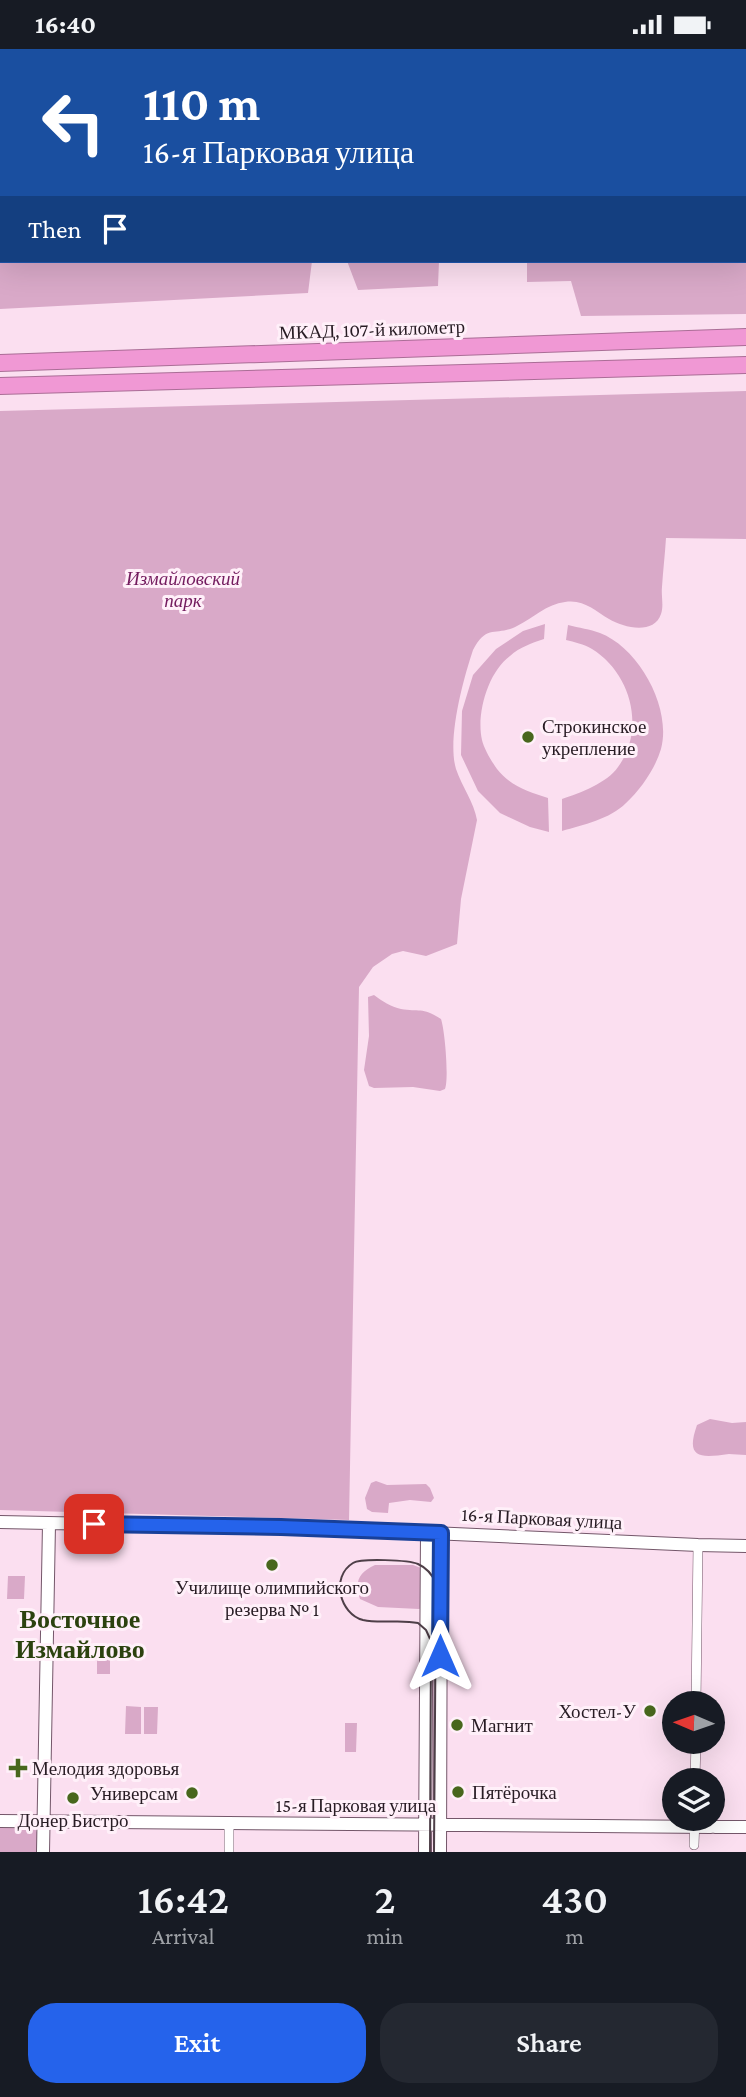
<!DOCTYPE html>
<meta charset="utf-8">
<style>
body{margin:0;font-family:"Crimson Pro",serif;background:#242831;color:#f1f3f6;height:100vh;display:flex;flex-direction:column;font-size:26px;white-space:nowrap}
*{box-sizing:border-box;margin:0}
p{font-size:23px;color:#9ea1a6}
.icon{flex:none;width:38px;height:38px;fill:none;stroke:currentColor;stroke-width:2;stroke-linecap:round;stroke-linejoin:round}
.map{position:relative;height:1803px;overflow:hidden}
.side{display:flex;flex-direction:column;background:#171b24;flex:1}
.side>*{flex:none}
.top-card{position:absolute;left:0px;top:0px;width:747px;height:214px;box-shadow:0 7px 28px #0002;background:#1a4fa0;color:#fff;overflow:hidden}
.needle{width:46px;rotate:272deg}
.fabs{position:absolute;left:662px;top:1642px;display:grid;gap:14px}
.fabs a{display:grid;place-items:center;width:63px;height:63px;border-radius:50%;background:#171b24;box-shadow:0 7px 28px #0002;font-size:35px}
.pin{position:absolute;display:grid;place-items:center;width:60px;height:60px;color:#fff;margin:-30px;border-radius:14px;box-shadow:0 4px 10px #0006}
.me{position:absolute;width:77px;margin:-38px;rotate:0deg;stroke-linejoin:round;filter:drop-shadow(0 0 5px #0008)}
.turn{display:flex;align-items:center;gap:24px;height:147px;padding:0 28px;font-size:32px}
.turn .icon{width:91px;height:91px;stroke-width:2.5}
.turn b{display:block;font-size:49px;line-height:60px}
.then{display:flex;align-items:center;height:66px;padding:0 28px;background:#0003;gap:14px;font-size:26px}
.eta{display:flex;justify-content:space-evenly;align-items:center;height:119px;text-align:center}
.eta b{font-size:42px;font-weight:600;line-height:49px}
.primary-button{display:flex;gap:14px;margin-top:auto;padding:14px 28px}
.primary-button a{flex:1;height:80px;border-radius:28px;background:#2563eb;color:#fff;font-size:28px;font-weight:600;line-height:80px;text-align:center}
.primary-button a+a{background:#242831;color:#f1f3f6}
.status{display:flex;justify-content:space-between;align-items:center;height:49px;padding:0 35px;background:#171b24;direction:ltr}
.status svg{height:19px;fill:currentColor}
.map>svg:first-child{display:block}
</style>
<div class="status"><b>16:40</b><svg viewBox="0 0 49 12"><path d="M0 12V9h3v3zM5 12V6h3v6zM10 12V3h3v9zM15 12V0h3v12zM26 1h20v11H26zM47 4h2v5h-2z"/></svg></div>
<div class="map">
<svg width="746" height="1803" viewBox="0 0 746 1803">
<rect width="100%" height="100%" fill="#fbdff0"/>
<path fill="#d9a9c8" d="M0,0H607L610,2H2V212H312L308,244L0,260Z
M746,84V265L581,267L571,232L527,233V212H746Z
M347,212H439L438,237L358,241Z
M746,342V490L666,489C665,505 663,522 662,538C661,546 664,557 661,565C654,586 624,579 609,570C595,562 584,550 565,553C547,555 533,569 517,577C496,588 487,574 473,601C463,631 447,690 456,720C462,738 474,753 477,771L461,850L457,895L426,907L403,902L392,905L373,918L359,938L349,1471L0,1461V362Z
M545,575L544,590C532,594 520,598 510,607C488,623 476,665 482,691C484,700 492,713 497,720C510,737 529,743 548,749L549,783L530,778L500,764L478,742L461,706L462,662L473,626L496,600L523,582Z
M568,576C579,579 590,580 600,584C639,599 672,659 661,700C655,720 641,740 626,754C610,770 583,776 562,782V750C580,744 607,734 618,718C646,680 631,624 592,600C584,595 574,593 566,591Z
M374,946C382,952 391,958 401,960C419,963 423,958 441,970C445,982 449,1030 445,1040L440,1042L413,1038L374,1039L369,1037L364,1021L369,987L368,948Z
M710,1370L732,1374L746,1373V1406C740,1406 734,1405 729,1405C700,1409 685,1410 697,1376Z
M376,1432L387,1436L426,1435L430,1439L434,1449L431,1453L410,1451L389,1454L388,1464L372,1463L367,1460L365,1449L371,1434Z
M375,1516H413L421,1519L423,1522L421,1559L419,1560L378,1558L360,1550C354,1533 359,1523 375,1516Z
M8,1527H25L24,1550H7Z
M100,1597H110V1625H97V1600Z
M126,1657L141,1658V1685H125Z
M144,1658H158L157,1685H144Z
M345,1674H357L356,1703H345Z
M0,1777L34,1778L38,1785V1803H0Z"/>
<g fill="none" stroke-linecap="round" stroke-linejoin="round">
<g stroke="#74576a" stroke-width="10">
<path id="street" d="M696,1654L698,1496
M695,1731L696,1692
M694,1796L695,1769
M229,1803V1776"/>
</g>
<g stroke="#74576a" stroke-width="14">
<path id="secondary" d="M0,1473L343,1480L698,1496L746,1497
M0,1772C237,1775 474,1777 711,1778
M715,1778H746
M43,1803L49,1475
M425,1803L427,1483
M440,1803L441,1484"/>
</g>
<g stroke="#aa6d96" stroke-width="18">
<path id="highway" d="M0,314L746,288
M0,337L746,316"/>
</g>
<use href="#street" stroke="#fff" stroke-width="9"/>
<use href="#secondary" stroke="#fff" stroke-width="12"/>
<use href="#highway" stroke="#f098d4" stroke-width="16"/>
<path stroke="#4e3f48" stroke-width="2" d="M430,1803L431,1592L426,1581L418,1574C400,1570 381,1575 363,1571C340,1565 330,1528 353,1514C361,1509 409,1511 418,1515C427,1519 432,1525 436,1534L434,1803"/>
</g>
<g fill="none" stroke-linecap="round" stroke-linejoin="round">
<g stroke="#184099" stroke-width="18">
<path id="route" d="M94,1475L281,1478L441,1484L440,1607"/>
</g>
<use href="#route" stroke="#2563eb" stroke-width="12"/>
</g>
<g fill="#48671d" stroke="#fff0f9" stroke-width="2.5">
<circle cx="528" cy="688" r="7"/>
<circle cx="272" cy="1516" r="7"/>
<circle cx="650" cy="1662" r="7"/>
<circle cx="457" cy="1676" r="7"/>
<path d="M14.5 1708.5h7v7h7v7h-7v7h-7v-7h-7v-7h7z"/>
<circle cx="458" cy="1743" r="7"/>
<circle cx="192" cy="1744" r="7"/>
<circle cx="73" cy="1749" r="7"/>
</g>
<g text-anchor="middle" stroke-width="6" stroke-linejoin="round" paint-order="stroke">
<g font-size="19" fill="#281c24" stroke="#fff0f9">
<text transform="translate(372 280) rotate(-2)" y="7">МКАД, 107-й километр</text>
<text transform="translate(542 1469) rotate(3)" y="7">16-я Парковая улица</text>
<text x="356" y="1763">15-я Парковая улица</text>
</g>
<g font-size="19" font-style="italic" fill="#731b5e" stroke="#fff0f9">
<text x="183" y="536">Измайловский<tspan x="183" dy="22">парк</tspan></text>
</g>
<g font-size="19" fill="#281c24" stroke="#fff0f9" text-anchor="start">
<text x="542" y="684">Строкинское<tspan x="542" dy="22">укрепление</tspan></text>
<text x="272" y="1545" text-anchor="middle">Училище олимпийского<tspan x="272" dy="22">резерва № 1</tspan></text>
<text x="636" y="1669" text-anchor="end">Хостел-У</text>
<text x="471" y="1683">Магнит</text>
<text x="32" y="1726">Мелодия здоровья</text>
<text x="472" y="1750">Пятёрочка</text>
<text x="178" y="1751" text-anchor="end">Универсам</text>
<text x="73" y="1778" text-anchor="middle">Донер Бистро</text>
</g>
<g font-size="26" font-weight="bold" fill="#2c420f" stroke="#fff0f9">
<text x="80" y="1579">Восточное<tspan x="80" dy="30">Измайлово</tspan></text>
</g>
</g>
</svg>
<div class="fabs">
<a><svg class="needle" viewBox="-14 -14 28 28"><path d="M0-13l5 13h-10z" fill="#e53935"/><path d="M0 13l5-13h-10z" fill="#9ea1a6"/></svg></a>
<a><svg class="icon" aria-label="layers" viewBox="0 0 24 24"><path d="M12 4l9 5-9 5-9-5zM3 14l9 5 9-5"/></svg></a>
</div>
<div class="pin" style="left:94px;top:1475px;background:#d93025"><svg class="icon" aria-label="arrive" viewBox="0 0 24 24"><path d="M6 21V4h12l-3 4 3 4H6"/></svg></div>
<svg class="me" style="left:440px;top:1607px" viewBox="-20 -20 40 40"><path d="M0-17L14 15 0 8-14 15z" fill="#2563eb" stroke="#fff" stroke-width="4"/></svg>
<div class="top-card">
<div class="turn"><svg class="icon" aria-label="left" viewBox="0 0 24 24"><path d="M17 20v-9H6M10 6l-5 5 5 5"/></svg><div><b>110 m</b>16-я Парковая улица</div></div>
<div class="then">Then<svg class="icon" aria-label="arrive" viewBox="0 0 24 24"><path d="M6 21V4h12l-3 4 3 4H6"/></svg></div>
</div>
</div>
<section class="side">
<div class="eta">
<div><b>16:42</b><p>Arrival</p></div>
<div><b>2</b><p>min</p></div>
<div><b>430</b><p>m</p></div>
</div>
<div class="primary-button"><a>Exit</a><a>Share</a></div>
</section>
